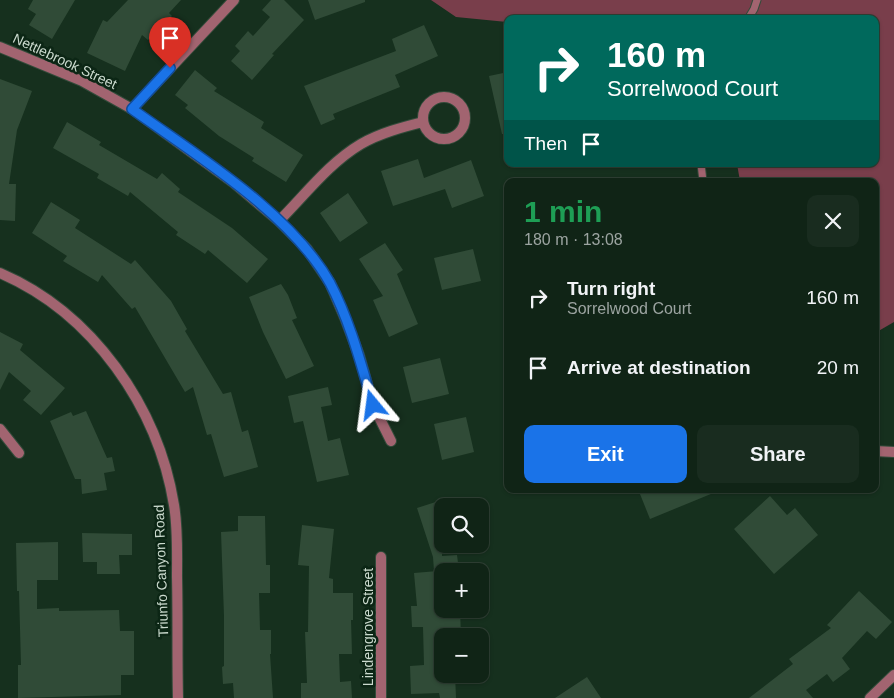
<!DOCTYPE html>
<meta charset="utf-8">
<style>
body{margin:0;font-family:Arial,sans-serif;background:#192c1f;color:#f1f3f6;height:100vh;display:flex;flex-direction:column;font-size:19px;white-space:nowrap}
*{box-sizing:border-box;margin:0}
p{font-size:16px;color:#9ca4a1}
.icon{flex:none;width:28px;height:28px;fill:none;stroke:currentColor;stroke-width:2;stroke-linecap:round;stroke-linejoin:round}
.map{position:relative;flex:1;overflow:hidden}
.drawer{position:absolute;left:504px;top:178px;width:375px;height:315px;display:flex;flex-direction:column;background:#102416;border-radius:10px;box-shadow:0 1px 4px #0004,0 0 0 1px #304135}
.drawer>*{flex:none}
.hud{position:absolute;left:504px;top:15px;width:375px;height:152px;border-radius:10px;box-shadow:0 1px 4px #0004,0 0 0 1px #304135;background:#00695c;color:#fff;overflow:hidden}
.buttons{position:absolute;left:434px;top:498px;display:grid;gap:10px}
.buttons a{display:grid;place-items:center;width:55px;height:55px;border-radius:10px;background:#102416;box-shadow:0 1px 4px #0004,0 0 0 1px #304135;font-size:25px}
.pin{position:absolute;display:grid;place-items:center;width:42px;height:42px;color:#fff;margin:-51px -21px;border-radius:50% 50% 50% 0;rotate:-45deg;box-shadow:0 0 5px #0007}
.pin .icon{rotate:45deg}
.me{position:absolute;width:55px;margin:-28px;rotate:344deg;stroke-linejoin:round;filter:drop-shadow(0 0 4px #0008)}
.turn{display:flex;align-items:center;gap:18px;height:105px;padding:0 20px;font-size:22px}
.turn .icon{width:65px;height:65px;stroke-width:2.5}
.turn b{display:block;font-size:35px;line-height:42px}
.then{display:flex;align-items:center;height:48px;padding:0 20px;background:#0003;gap:10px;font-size:19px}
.round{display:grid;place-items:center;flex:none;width:52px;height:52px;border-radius:10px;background:#192c1f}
.head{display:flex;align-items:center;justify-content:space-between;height:85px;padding:0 20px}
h1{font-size:30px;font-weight:700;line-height:38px;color:#1e9e55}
.cta{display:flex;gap:10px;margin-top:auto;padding:10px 20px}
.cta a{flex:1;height:58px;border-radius:10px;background:#1a73e8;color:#fff;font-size:20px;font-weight:700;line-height:58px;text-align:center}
.cta a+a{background:#192c1f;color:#f1f3f6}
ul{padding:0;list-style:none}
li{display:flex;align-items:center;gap:15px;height:70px;padding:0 20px}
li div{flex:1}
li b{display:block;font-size:19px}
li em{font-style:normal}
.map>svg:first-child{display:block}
</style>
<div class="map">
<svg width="894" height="698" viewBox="0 0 894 698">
<rect width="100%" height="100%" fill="#16301e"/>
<path fill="#793e4b" d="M431,0H894V322L875,333V181H740L737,164H875V19H508L507,22L456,17Z"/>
<path fill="#304b37" d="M33,0H75L52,39L29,25L36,14L28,9Z
M128,0H181L169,13L172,16L148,40L142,35L125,71L87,53L103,20L107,22Z
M271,0H284L304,20L272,54L274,55L252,80L231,61L240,51L235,46L248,31L253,36L270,17L262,10Z
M308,0H365V2L315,20Z
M424,25L438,56L395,75L400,87L333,114L335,119L321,125L304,86L396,51L392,39Z
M195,70L217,88L214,91L264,122L261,128L303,155L286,182L252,161L254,158L219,136L185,108L188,105L175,95Z
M508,72V134H502L489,76Z
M0,79L32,91L17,130L9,184H16L15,221L0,220Z
M67,122L101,142L99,145L157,179L162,173L180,189L178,192L232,228L268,259L247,283L208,250L205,254L176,235L178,232L130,192L128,196L97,178L99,174L53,148Z
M418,159L424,178L471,160L484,196L452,208L445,189L393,206L381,171Z
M348,193L368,223L340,242L320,213Z
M51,202L80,220L75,228L131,264L135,260L171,301L187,329L185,331L223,394L231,392L242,432L248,430L258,467L224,477L211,434L207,435L193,387L185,392L135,307L132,309L102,275L98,282L63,261L67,256L32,233Z
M385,243L403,270L397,274L418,324L389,337L373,300L383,296L359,259Z
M473,249L481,281L442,290L434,258Z
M281,284L288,295L297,318L292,320L314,366L286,379L263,332L249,297Z
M0,332L23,344L20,350L65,388L41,415L23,400L31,391L9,372L0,390Z
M440,358L449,394L412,403L403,367Z
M328,387L332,405L321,407L328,441L340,438L349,475L317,482L303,421L294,423L288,396Z
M86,411L107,458L112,457L115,471L104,473L107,490L82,494L81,479H75L50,421L71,412L73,416Z
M466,417L474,452L442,460L434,424Z
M638,489H723L650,519Z
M770,496L787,515L795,508L818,535L774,574L734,529Z
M442,500V556L457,555L459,571H442V609H460L461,636H442V674H455L456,698H440L439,693L411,694L410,666L424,665L423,627H412L411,606H417L414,573L438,571H434L433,557L417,508Z
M238,516H265L266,565H270V593H259L260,630H271V654H270L273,698H234L233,683L223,684L222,667L224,666V616L221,532L238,531Z
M302,525L334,529L329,578L333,579V593H353V620H351L352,654H339L340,682L351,681L352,698H301V683H307L305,632H308L309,566L298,565Z
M82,533L132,534V555H119L120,574H97V562H83Z
M58,542V580H37V609L59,608V611L119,610L120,631H134V675H121V695L18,698V665H21L19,591H17L16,543Z
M859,591L892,622L876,639L867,631L842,658L850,669L833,682L827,674L806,690L813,698H749L793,664L789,659L831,628L827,625Z
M587,677L601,698H555Z"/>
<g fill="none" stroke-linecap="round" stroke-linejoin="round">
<g stroke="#334b3a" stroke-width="9">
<path id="service" d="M748,19L754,9L757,0
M701,164L703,181"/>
</g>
<g stroke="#334b3a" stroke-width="12">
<path id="minor" d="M0,47L82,81L132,109L234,183L279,221L307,249L330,283L345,318L359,355L373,405L391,441
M423 118a21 21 0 1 1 42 0a21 21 0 1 1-42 0Z
M132,109L234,0
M279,221C305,195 329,163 361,144C380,133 403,127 423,122
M0,273C93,313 158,407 174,505C178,529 177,553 177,577C178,617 177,658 178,698
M0,429L19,453
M875,451L894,452
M381,698V557
M870,698L894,675"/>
</g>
<use href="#service" stroke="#a26470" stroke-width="7"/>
<use href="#minor" stroke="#a26470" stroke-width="10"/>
</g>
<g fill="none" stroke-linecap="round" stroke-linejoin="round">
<g stroke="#114b97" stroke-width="12">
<path id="route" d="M170,68L132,109C196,155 291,213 330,283C350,321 361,364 373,405"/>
</g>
<use href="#route" stroke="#1a73e8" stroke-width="9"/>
</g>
<g text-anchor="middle" stroke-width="5" stroke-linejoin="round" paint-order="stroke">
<g font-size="14" fill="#cbdace" stroke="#0c2615">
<text transform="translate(65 61) rotate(25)" y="5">Nettlebrook Street</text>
<text transform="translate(161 571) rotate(-92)" y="5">Triunfo Canyon Road</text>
<text transform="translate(368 627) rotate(-90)" y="5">Lindengrove Street</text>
</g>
</g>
</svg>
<div class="buttons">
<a><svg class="icon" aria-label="search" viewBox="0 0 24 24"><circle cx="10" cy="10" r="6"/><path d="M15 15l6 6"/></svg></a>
<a>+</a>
<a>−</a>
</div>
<div class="pin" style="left:170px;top:68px;background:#d93025"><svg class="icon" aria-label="arrive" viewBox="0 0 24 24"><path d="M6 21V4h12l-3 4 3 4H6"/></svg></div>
<svg class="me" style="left:373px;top:405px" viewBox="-20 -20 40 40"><path d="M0-17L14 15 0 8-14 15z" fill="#1a73e8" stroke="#fff" stroke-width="4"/></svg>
<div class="hud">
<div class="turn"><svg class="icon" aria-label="right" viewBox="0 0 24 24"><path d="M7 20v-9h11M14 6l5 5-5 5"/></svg><div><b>160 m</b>Sorrelwood Court</div></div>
<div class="then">Then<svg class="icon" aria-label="arrive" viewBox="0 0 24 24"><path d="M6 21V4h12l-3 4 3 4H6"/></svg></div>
</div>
<section class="drawer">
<div class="head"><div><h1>1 min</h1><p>180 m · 13:08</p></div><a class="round"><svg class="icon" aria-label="close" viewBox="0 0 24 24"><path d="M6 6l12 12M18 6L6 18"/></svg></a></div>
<ul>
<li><svg class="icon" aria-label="right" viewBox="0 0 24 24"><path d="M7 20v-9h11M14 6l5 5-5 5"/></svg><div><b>Turn right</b><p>Sorrelwood Court</p></div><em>160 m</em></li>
<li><svg class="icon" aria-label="arrive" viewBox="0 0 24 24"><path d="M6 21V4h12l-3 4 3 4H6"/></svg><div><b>Arrive at destination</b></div><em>20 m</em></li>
</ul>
<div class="cta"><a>Exit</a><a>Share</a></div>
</section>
</div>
